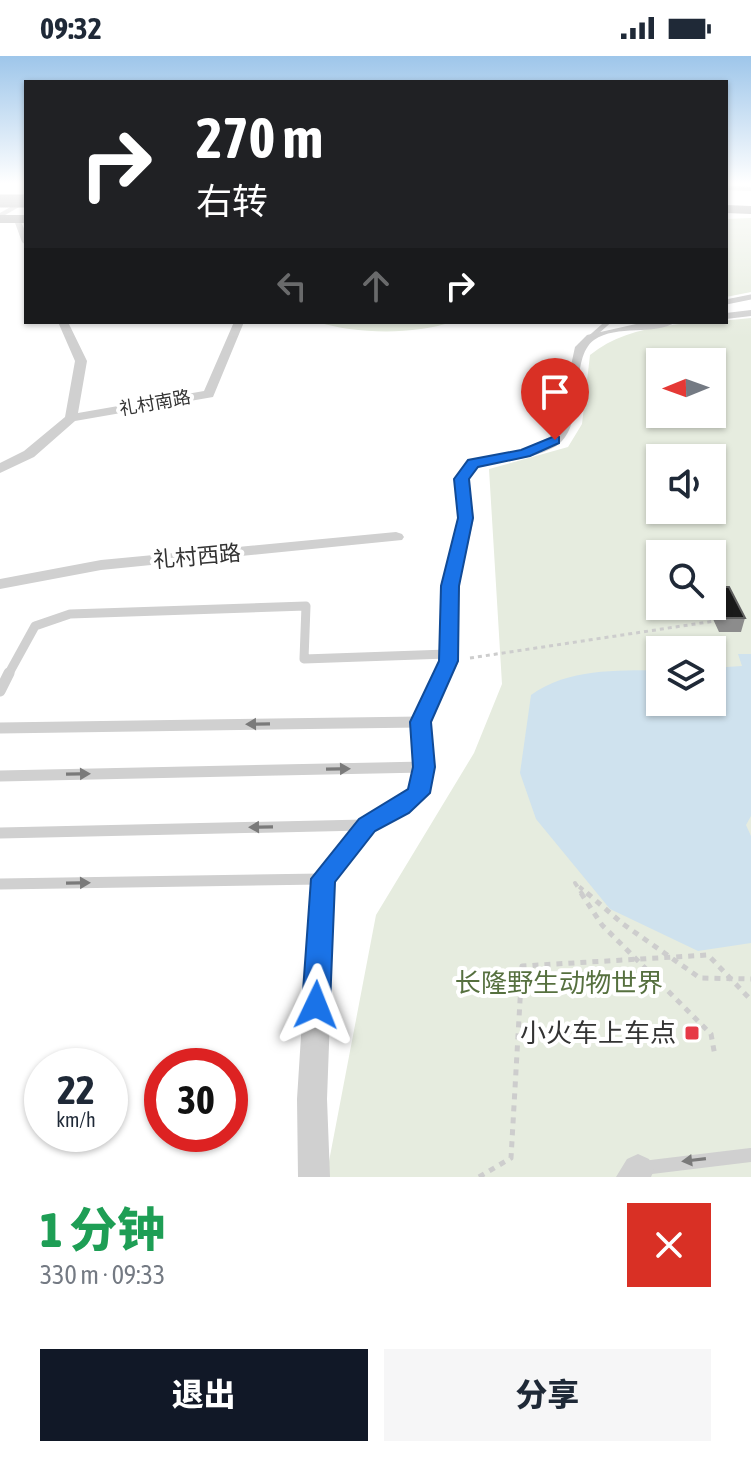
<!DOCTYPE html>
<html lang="zh">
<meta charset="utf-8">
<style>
body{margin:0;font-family:"Asap Condensed","Noto Sans SC",sans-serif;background:#f6f6f7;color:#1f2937;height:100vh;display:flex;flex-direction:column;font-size:30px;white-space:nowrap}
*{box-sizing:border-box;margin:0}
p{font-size:26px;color:#747a83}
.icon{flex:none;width:44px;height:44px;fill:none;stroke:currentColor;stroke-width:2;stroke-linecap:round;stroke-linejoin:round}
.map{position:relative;height:1121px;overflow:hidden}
.drawer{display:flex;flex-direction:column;background:#fff;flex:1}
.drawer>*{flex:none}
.guide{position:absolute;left:24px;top:24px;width:704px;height:244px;border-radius:0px;box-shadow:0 2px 6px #0004;background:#202124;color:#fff;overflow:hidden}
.needle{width:52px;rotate:269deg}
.buttons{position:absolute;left:646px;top:292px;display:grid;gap:16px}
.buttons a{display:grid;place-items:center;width:80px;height:80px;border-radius:0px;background:#fff;box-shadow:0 2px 6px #0004;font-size:40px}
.speed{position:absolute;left:24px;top:992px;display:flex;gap:16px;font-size:40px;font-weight:700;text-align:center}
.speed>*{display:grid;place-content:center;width:104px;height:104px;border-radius:50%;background:#fff;box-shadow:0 2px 6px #0004;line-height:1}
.speed small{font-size:20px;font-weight:400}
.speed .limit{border:12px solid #d22;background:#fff;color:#111}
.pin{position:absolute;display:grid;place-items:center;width:68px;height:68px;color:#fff;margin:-82px -34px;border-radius:50% 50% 50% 0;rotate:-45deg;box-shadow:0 0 8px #0007}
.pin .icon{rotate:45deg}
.me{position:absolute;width:88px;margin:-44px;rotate:2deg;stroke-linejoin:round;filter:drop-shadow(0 0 6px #0008)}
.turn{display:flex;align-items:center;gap:28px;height:168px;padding:0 40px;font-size:36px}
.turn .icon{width:104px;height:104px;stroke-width:2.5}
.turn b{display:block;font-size:56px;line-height:68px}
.lanes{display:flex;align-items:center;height:76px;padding:0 40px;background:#0003;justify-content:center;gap:40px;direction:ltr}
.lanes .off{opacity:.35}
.round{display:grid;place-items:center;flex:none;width:84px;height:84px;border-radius:0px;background:#f6f6f7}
.head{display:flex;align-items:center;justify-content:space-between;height:136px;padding:0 40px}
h1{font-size:48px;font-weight:800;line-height:60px;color:#1e9e55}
.button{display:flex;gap:16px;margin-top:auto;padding:16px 40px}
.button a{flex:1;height:92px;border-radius:0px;background:#111827;color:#fff;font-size:32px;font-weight:800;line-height:92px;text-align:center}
.button a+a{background:#f6f6f7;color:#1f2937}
.status{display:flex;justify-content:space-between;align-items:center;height:56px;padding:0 40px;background:#fff;direction:ltr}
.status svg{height:22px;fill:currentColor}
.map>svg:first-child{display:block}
</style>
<div class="status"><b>09:32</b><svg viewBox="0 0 49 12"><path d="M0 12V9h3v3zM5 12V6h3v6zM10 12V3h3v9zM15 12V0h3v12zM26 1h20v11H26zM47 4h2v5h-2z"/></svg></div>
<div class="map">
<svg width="751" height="1121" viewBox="0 0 751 1121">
<rect width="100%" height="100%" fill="#fff"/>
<path fill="#e6ecdf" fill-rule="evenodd" d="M751,162V236L726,241V163Z
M751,262V1121H326L376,859L474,697L502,628L489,413L568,391L582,368L590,299C633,264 699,268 751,262ZM660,306H712V358H660ZM660,402H712V454H660ZM660,498H712V550H660ZM660,594H712V646H660Z
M318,266H451C415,279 354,278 318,266Z"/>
<path fill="#cfe2ee" d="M738,598H751V760L746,769L751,780V887L698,895L610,853L536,763L520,717L531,639C569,612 615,615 660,614V646H712V612L742,610Z"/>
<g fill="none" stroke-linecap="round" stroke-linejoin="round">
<path stroke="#cdcdcd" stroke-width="3" stroke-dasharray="4 4" stroke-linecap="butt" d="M470,602L715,565"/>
<path stroke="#cdcdcd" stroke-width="4" stroke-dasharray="5 5" stroke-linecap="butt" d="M583,839L575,827L589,839"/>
<path stroke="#cdcdcd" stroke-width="5" stroke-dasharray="6 6" stroke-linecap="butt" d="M581,837L602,869L711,978L715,1000
M587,837L623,868L700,922L751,923"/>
<path stroke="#d0d0d0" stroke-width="5" d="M726,246L751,241
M591,281L608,266"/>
<path stroke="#d0d0d0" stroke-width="9" d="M8,619L35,570L70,558L306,550L304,603L447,598"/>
<path stroke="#d0d0d0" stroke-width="11" d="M0,635L9,617
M0,672L420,666
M0,720L424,711
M0,777L364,769
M0,828L321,823"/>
<path stroke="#d0d0d0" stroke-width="14" d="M643,1112L751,1099"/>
<path fill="#d0d0d0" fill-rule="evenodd" d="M726,130L751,131V135L726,134Z
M26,142V147L0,162V157Z
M14,164L21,166L26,177V189L22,186Z
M751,254V260L726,263V257Z
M58,266H68L87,305L78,357L204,335L234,266H244L213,341L75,365L34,401L0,417V407L24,395L65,361L75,305Z
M645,266H676C654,280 617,268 594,284C569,302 586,364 560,387C543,402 500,406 478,410L468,423L474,462L459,530V605L430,666L435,711L430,737L408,757L375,775L335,826L327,1043L330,1121H298L297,1043L311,823L359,763L409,733L413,711L410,666L439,605L441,530L458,462L454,423L468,404L521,394L550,381L560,360L575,291L587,279Z
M396,476L402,478L404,481L402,484L101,514L0,533V523L101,504Z
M638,1098L649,1103L654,1114L651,1121H616L627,1103Z"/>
<path fill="#a2a2a2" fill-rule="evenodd" d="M726,149L751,150V158L726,157Z
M0,159H26V167H0Z"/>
<path stroke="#cdcdcd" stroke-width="5" stroke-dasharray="6 6" stroke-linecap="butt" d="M479,1121L511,1102L522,910L708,899L751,944"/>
<path stroke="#a2a2a2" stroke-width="13" d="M0,145H26"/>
</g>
<path fill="#8c8c8c" d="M712,531L745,562L741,576H719L707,550H712Z"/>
<path fill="#1a1a1a" stroke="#5f5f5f" stroke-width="2" d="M712,531H729L745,562H722L712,541Z"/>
<defs><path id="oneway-solid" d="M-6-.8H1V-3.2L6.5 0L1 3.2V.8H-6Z" transform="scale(2)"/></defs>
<g fill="#7a7a7a">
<use href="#oneway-solid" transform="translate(258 668) rotate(179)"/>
<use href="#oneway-solid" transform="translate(338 713) rotate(-1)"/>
<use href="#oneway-solid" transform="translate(78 718) rotate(-1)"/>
<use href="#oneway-solid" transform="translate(261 771) rotate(179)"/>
<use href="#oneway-solid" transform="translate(78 827) rotate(-1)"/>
<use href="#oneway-solid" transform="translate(694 1104) rotate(173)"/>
</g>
<linearGradient id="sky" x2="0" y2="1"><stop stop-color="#9ec6ea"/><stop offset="0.45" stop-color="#fff"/><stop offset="1" stop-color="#fff" stop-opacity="0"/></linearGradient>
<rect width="751" height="282" fill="url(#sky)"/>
<path fill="#1a73e8" stroke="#114b97" stroke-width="2" d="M555,380L559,381V387L530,400L478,411L469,423L473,462L459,530L458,605L431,666L435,711L430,737L409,757L375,775L335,826L330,949L326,958L316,961L306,958L302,949L311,823L359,763L408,733L413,711L410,666L439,605L441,530L458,462L454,423L468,404L521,394Z"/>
<rect fill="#e63946" stroke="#fff" stroke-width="3" x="684" y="969" width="16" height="16" rx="4"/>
<g text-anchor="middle" stroke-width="8" stroke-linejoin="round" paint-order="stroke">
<g font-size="18" fill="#333" stroke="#fff">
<text transform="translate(155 347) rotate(-10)" y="6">礼村南路</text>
</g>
<g font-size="22" fill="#333" stroke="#fff">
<text transform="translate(197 500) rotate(-5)" y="8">礼村西路</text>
</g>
<g font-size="26" fill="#56703f" stroke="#fff">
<text x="559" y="936">长隆野生动物世界</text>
</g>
<g font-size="26" fill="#333" stroke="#fff" text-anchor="end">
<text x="676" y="986">小火车上车点</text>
</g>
</g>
</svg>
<div class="buttons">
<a><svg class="needle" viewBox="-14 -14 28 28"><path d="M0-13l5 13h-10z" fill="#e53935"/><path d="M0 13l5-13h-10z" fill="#747a83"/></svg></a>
<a><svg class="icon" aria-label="sound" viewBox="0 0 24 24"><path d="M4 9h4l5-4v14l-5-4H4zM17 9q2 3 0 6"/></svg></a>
<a><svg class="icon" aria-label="search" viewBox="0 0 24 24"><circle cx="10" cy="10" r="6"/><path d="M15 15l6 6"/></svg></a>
<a><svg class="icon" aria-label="layers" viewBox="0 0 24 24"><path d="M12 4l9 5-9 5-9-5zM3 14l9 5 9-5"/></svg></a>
</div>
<div class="speed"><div>22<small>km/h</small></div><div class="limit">30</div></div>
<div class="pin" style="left:555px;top:384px;background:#d93025"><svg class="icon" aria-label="arrive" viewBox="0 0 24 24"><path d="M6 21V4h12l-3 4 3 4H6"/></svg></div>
<svg class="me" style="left:316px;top:949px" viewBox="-20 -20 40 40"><path d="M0-17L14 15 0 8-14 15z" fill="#1a73e8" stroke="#fff" stroke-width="4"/></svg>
<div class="guide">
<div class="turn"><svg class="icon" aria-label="right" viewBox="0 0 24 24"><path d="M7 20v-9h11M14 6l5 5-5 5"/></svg><div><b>270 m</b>右转</div></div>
<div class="lanes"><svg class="icon off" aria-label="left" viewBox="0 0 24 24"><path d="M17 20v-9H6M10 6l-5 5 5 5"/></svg><svg class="icon off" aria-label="ahead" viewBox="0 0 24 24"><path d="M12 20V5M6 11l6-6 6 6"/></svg><svg class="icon" aria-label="right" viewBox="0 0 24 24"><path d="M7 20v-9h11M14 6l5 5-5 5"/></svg></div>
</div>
</div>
<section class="drawer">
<div class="head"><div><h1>1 分钟</h1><p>330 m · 09:33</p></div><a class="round" style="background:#d93025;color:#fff"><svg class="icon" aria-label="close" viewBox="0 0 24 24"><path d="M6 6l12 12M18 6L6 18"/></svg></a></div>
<div class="button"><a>退出</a><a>分享</a></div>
</section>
